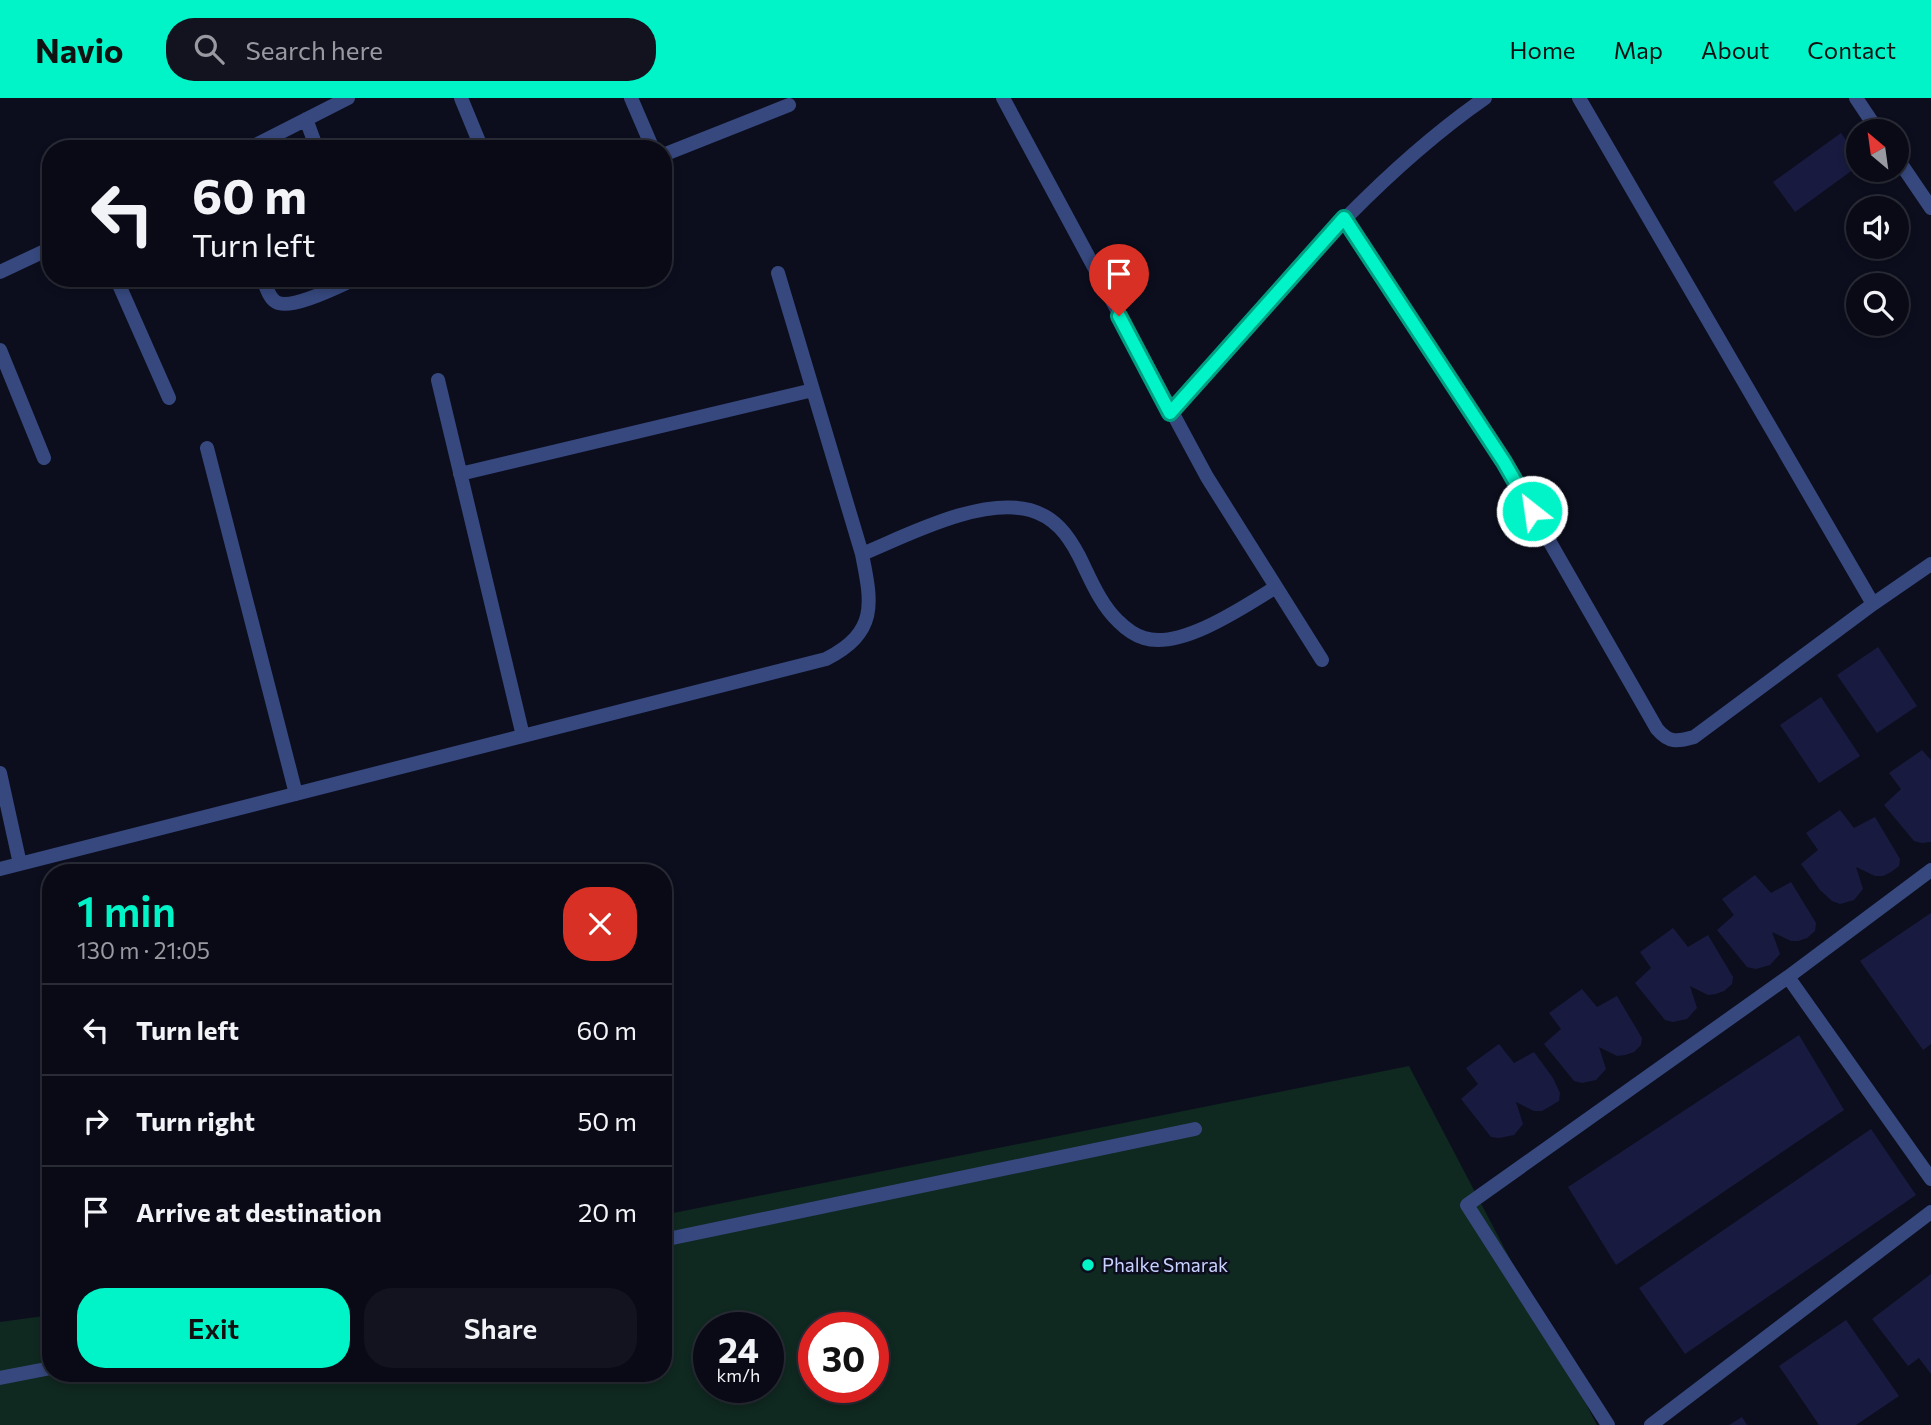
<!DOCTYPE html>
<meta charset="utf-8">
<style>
body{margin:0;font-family:Commissioner,sans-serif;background:#12131f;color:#f1f3f6;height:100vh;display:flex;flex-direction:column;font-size:26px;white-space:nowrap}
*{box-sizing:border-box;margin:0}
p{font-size:23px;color:#999aa1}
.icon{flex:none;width:38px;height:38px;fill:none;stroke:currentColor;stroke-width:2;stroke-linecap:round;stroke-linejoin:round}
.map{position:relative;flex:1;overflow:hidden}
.drawer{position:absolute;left:42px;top:766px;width:630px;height:518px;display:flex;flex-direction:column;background:#090a16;border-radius:28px;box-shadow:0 4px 10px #0003,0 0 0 2px #292b35}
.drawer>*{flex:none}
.top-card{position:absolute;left:42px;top:42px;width:630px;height:147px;border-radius:28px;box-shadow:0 4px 10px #0003,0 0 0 2px #292b35;background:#090a16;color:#f1f3f6;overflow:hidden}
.needle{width:46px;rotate:331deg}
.fabs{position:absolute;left:1846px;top:21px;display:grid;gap:14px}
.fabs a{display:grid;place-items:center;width:63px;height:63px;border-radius:50%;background:#090a16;box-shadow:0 4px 10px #0003,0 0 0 2px #292b35;font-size:35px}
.speed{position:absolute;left:693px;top:1214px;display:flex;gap:14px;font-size:35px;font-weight:700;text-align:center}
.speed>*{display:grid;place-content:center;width:91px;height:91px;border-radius:50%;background:#090a16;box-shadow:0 4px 10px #0003,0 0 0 2px #292b35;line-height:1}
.speed small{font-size:18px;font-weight:400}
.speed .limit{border:10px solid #d22;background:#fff;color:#111}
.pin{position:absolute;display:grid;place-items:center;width:60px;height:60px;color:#fff;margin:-72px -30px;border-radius:50% 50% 50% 0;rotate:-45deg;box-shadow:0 0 7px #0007}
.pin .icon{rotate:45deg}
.me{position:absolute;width:77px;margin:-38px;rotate:330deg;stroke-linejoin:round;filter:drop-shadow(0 0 5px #0008)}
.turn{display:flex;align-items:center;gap:24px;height:147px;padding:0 35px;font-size:32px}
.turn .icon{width:91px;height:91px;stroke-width:2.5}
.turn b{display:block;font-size:49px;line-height:60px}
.round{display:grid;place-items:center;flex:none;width:74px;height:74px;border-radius:28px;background:#12131f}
.overview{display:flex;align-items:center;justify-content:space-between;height:119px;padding:0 35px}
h1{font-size:42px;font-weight:600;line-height:52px;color:#00f4c7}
.action{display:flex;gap:14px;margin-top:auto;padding:14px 35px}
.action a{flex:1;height:80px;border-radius:28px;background:#00f4c7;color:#111;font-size:28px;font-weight:600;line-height:80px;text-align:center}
.action a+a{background:#12131f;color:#f1f3f6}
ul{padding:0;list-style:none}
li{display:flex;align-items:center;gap:21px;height:91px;padding:0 35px;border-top:2px solid #292b35}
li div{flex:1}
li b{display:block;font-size:26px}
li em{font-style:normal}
header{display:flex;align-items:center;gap:42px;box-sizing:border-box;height:98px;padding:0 35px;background:#00f4c7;color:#111}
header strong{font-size:33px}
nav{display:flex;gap:38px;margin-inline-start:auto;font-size:24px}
.search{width:490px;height:63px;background:#12131f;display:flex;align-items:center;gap:18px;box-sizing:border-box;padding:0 24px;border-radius:28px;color:#999aa1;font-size:26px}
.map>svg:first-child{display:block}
</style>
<header>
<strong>Navio</strong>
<div class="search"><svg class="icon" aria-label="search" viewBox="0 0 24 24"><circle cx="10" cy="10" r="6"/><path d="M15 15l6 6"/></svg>Search here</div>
<nav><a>Home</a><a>Map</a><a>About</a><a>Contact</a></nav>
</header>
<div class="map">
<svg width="1931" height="1327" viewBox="0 0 1931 1327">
<rect width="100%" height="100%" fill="#0c0e1e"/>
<path fill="#0f2820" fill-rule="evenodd" d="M1409,968L1597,1327H0V1224L51,1217V1276H663V1117ZM709,1230H768V1290H709ZM814,1230H873V1290H814Z"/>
<path fill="#181b3f" d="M1841,35L1858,59V68L1795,114L1773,84Z
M1878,549L1917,608L1877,635L1837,577Z
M1821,599L1860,658L1819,685L1780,627Z
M1922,652L1931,662V744L1922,745L1914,743L1884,707L1901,691L1889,675Z
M1840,712L1854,730L1875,719L1900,761L1899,768L1891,774L1883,778H1875L1856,769L1863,791L1854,802L1840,806L1832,803L1820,792L1801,766L1818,752L1806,735Z
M1755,777L1771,795L1791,784L1816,825L1815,833L1807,840L1798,843H1791L1772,834L1780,856L1770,867L1756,871L1747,869L1717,832L1734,817L1722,801Z
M1931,815V946L1923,952L1860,863Z
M1673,830L1688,849L1708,837L1733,879L1732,886L1724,893L1716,896L1708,897L1690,888L1697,910L1687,921L1673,924L1665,922L1635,885L1651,870L1640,854Z
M1582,891L1597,909L1617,898L1642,940L1641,947L1634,954L1625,957L1617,958L1599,949L1606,971L1596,982L1582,985L1574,983L1544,946L1561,931L1549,915Z
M1799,937L1844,1012L1616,1167L1568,1089Z
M1499,946L1514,965L1534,954L1553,980L1560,995L1559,1003L1542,1013H1534L1516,1004L1523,1026L1514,1037L1499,1040L1491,1039L1461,1001L1478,986L1466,970Z
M1871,1031L1916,1097L1685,1256L1639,1190Z
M1931,1176V1276L1919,1260L1908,1268L1872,1221Z
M1846,1222L1899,1298L1856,1327H1819L1779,1268Z
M1742,1319L1747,1327H1729Z"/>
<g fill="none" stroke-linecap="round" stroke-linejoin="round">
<path stroke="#36487e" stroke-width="14" d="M663,1142L1195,1031
M0,1280L51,1270"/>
<path stroke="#36487e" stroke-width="14" d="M461,0L482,51
M631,0L653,51
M1003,0L1207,379L1322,562
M1579,0L1873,506
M1856,0L1878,33
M306,21L317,51
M248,51L348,0
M663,57L789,7
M1897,60L1931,110
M1344,120L1504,364L1657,631C1669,645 1677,644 1694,639L1873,506L1931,466
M0,174L51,150
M116,180L169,300
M262,180C266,188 269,200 276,204C291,213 341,187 357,180
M0,252L44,360
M438,282L523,638
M1170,315C1269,205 1363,85 1485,0
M207,350L296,696
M460,376L813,292
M862,456C908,437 980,399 1030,412C1055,419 1068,437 1079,458C1090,480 1100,506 1118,523C1125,530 1134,537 1144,540C1181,552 1245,508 1276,489
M0,675L20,766
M0,771L826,561C878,534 872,506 862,456L778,175
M1788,879L1931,1081
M1608,1327L1467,1107L1788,879L1931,772
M1651,1327L1931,1114"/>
</g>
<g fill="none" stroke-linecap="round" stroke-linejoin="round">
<g stroke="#009f81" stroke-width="18">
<path id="route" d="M1119,218L1170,315L1344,120L1504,364L1532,413"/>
</g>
<use href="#route" stroke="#00f4c7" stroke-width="12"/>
</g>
<circle fill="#00f4c7" stroke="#0c0e1e" stroke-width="2.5" cx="1088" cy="1167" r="7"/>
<g text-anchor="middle" stroke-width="5" stroke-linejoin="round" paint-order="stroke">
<g font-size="19" fill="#c9d2ff" stroke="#0c0e1e" text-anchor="start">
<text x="1102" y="1174">Phalke Smarak</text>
</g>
</g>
</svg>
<div class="fabs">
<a><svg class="needle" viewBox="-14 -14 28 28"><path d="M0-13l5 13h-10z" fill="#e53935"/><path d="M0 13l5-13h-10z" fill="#999aa1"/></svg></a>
<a><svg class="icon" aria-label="sound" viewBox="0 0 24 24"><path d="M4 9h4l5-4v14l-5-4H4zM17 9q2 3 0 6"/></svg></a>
<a><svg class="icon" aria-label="search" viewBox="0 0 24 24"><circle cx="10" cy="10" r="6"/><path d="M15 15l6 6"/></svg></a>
</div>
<div class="speed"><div>24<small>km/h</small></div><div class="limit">30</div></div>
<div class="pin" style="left:1119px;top:218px;background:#d93025"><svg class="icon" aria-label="arrive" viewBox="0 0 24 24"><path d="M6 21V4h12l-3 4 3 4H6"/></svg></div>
<svg class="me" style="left:1532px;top:413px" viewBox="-20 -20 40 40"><circle r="17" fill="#00f4c7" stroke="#fff" stroke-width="3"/><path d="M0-11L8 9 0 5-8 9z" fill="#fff"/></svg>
<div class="top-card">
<div class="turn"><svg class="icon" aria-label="left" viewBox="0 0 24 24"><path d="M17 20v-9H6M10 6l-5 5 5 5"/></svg><div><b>60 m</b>Turn left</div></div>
</div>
<section class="drawer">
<div class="overview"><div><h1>1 min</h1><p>130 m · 21:05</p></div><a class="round" style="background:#d93025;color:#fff"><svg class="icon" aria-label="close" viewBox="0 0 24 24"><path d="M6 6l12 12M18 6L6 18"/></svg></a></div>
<ul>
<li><svg class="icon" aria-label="left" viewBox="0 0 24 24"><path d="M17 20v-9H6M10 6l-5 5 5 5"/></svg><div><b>Turn left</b></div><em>60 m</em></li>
<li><svg class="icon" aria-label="right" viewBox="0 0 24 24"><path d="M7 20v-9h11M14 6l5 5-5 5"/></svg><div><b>Turn right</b></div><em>50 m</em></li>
<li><svg class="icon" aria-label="arrive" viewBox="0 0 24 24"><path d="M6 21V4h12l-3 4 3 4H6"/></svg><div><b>Arrive at destination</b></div><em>20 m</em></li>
</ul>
<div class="action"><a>Exit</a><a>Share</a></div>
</section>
</div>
